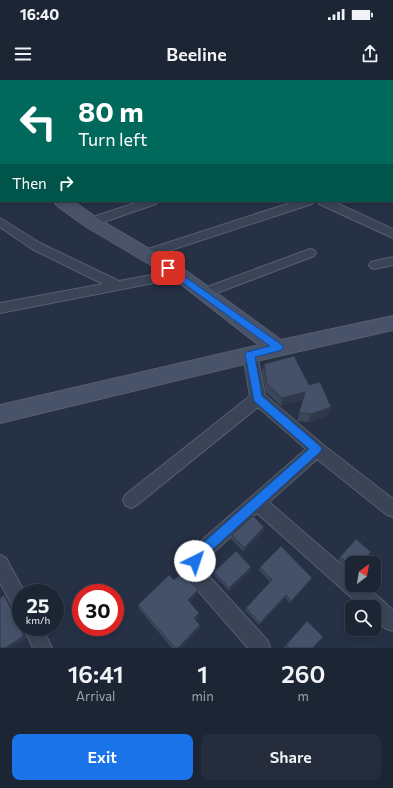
<!DOCTYPE html>
<style>
body{margin:0;font-family:Commissioner,sans-serif;background:#252d3c;color:#f1f3f6;height:100vh;display:flex;flex-direction:column;font-size:15px;white-space:nowrap}
*{box-sizing:border-box;margin:0}
p{font-size:13px;color:#a0a5ac}
.icon{flex:none;width:22px;height:22px;fill:none;stroke:currentColor;stroke-width:2;stroke-linecap:round;stroke-linejoin:round}
.map{position:relative;height:568px;overflow:hidden}
.drawer{display:flex;flex-direction:column;background:#1c2534;flex:1}
.drawer>*{flex:none}
.banner{position:absolute;left:0px;top:0px;width:393px;height:122px;box-shadow:0 2px 6px #0003,0 0 0 1px #3a424f;background:#00695c;color:#fff;overflow:hidden}
.needle{width:26px;rotate:31deg}
.controls{position:absolute;left:345px;top:476px;display:grid;gap:8px}
.controls a{display:grid;place-items:center;width:36px;height:36px;border-radius:8px;background:#1c2534;box-shadow:0 2px 6px #0003,0 0 0 1px #3a424f;font-size:20px}
.speed{position:absolute;left:12px;top:504px;display:flex;gap:8px;font-size:20px;font-weight:700;text-align:center}
.speed>*{display:grid;place-content:center;width:52px;height:52px;border-radius:50%;background:#1c2534;box-shadow:0 2px 6px #0003,0 0 0 1px #3a424f;line-height:1}
.speed small{font-size:10px;font-weight:400}
.speed .limit{border:6px solid #d22;background:#fff;color:#111}
.pin{position:absolute;display:grid;place-items:center;width:34px;height:34px;color:#fff;margin:-17px;border-radius:8px;box-shadow:0 2px 6px #0006}
.me{position:absolute;width:44px;margin:-22px;rotate:41deg;stroke-linejoin:round;filter:drop-shadow(0 0 3px #0008)}
.turn{display:flex;align-items:center;gap:14px;height:84px;padding:0 12px;font-size:18px}
.turn .icon{width:52px;height:52px;stroke-width:2.5}
.turn b{display:block;font-size:28px;line-height:34px}
.then{display:flex;align-items:center;height:38px;padding:0 12px;background:#0003;gap:8px;font-size:15px}
.eta{display:flex;justify-content:space-evenly;align-items:center;height:68px;text-align:center}
.eta b{font-size:24px;font-weight:600;line-height:28px}
.action{display:flex;gap:8px;margin-top:auto;padding:8px 12px}
.action a{flex:1;height:46px;border-radius:8px;background:#1a73e8;color:#fff;font-size:16px;font-weight:600;line-height:46px;text-align:center}
.action a+a{background:#252d3c;color:#f1f3f6}
.status{display:flex;justify-content:space-between;align-items:center;height:28px;padding:0 20px;background:#1c2534;direction:ltr}
.status svg{height:11px;fill:currentColor}
header{display:flex;justify-content:space-between;align-items:center;height:52px;padding:0 12px;background:#1c2534;font-size:18px;font-weight:600}
.map>svg:first-child{display:block}
</style>
<div class="status"><b>16:40</b><svg viewBox="0 0 49 12"><path d="M0 12V9h3v3zM5 12V6h3v6zM10 12V3h3v9zM15 12V0h3v12zM26 1h20v11H26zM47 4h2v5h-2z"/></svg></div>
<header><svg class="icon" aria-label="menu" viewBox="0 0 24 24"><path d="M4 6h16M4 12h16M4 18h16"/></svg>Beeline<svg class="icon" aria-label="share" viewBox="0 0 24 24"><path d="M12 15V3M7 8l5-5 5 5M5 13v7h14v-7"/></svg></header>
<div class="map">
<svg width="393" height="568" viewBox="0 0 393 568">
<rect width="100%" height="100%" fill="#263146"/>
<g fill="none" stroke-linecap="round" stroke-linejoin="round">
<g stroke="#565f70" stroke-width="2">
<path id="street" d="M29,0H40L28,1Z
M107,0H119L106,1Z
M162,0H174L161,1Z
M181,0H191L192,1H182Z
M318,0H329L328,1Z
M0,8H1V15H0Z
M0,44H1L0,51Z
M392,97H393V104H392Z
M141,121H158L156,124L95,145H87L85,142L87,139Z
M296,121H314L312,124L150,177L146,178L142,177L140,174L142,171Z
M317,121H332L393,149V158L319,124Z
M0,138L40,163L119,201L179,190L183,191L185,194L183,197L179,198L0,233V223L103,204L32,169L0,147Z
M310,169L314,170L316,173L314,176L209,216L204,218L199,216L198,213L199,210Z
M393,177V185L375,189L371,188L369,185L371,182Z
M250,268L255,270L257,274L265,315L322,364L393,419V437L387,435L317,379L269,422L352,494V505H365L393,530V551L386,549L374,537V527H362L257,433L214,472L204,483L208,495L268,561L270,568H248L194,506L186,481L189,475L202,460L306,369L258,327L137,425L131,428L125,425L123,420L125,415L250,316L243,274L245,270Z
M0,475L6,478L25,513H21V534L15,531L0,503Z
M23,547H42L52,568H33Z"/>
</g>
<g stroke="#565f70" stroke-width="2">
<path id="secondary" d="M0,70H1V79H0Z
M54,121H73L97,138L185,190L281,260L393,236V250L278,276L0,343V325L259,265L173,198L85,146L56,125Z"/>
</g>
<use href="#street" fill="#3a4456" fill-rule="evenodd"/>
<use href="#secondary" fill="#485269" fill-rule="evenodd"/>
</g>
<path fill="#3a465a" d="M264,284L309,305L328,335L308,342L297,341L303,320L281,326L266,312L262,293Z
M264,447V451L243,471L231,459L232,455Z
M369,475L362,483H352V492L338,480L340,477Z
M251,487V490L229,511L214,495V492Z
M260,487L312,498L310,501L290,523L285,518L259,545L245,530L246,528L270,502L259,490Z
M174,500L198,510L197,514L190,522L199,537L196,540L200,548L181,568H172L139,529L138,525Z
M286,565L313,568H285L284,567Z"/>
<path fill="#30394a" d="M305,312L303,320L281,326L282,318Z
M331,327L328,335L308,342L311,334Z
M264,447V451L243,471L244,468Z
M251,487V490L229,511V508Z
M312,498L310,501L290,523L291,521Z
M198,510L197,514L188,524V520Z
M4,515L6,518L14,532L11,529Z
M286,515L285,518L259,545L260,543Z
M16,532L19,535L21,540V543Z
M199,533V537L194,542V538Z
M21,543V547H22V548L27,558L11,568H5L19,545Z
M200,545V548L181,568H178Z"/>
<path fill="#445169" stroke="#30394a" d="M294,276L309,305L320,302L331,327L311,334L299,333L305,312L282,318L267,304L264,284Z
M253,436L264,447L244,468L232,455Z
M356,459L371,472L361,483H352V487L340,477Z
M281,466L312,498L291,521L286,515L260,543L246,528L272,500L260,487Z
M236,471L251,487L229,508L214,492Z
M182,493L198,510L188,520L199,533L194,538L200,545L178,568H175L138,525L169,495L174,500Z
M4,515L11,529L16,532L21,543L19,545L24,556L5,568H0V518Z
M307,541L323,557L313,568H288L286,565Z"/>
<path fill="#1a73e8" stroke="#114b97" d="M168,185L282,265L283,268L282,270L255,277L262,316L320,366L322,369L320,372L212,470L199,485L195,487L191,485L189,481L204,462L309,369L254,321L245,274L247,272L270,266L165,190L164,188Z"/>
</svg>
<div class="controls">
<a><svg class="needle" viewBox="-14 -14 28 28"><path d="M0-13l5 13h-10z" fill="#e53935"/><path d="M0 13l5-13h-10z" fill="#a0a5ac"/></svg></a>
<a><svg class="icon" aria-label="search" viewBox="0 0 24 24"><circle cx="10" cy="10" r="6"/><path d="M15 15l6 6"/></svg></a>
</div>
<div class="speed"><div>25<small>km/h</small></div><div class="limit">30</div></div>
<div class="pin" style="left:168px;top:188px;background:#d93025"><svg class="icon" aria-label="arrive" viewBox="0 0 24 24"><path d="M6 21V4h12l-3 4 3 4H6"/></svg></div>
<svg class="me" style="left:195px;top:481px" viewBox="-20 -20 40 40"><circle r="19" fill="#fff"/><path d="M0-13L10 11 0 6-10 11z" fill="#1a73e8"/></svg>
<div class="banner">
<div class="turn"><svg class="icon" aria-label="left" viewBox="0 0 24 24"><path d="M17 20v-9H6M10 6l-5 5 5 5"/></svg><div><b>80 m</b>Turn left</div></div>
<div class="then">Then<svg class="icon" aria-label="right" viewBox="0 0 24 24"><path d="M7 20v-9h11M14 6l5 5-5 5"/></svg></div>
</div>
</div>
<section class="drawer">
<div class="eta">
<div><b>16:41</b><p>Arrival</p></div>
<div><b>1</b><p>min</p></div>
<div><b>260</b><p>m</p></div>
</div>
<div class="action"><a>Exit</a><a>Share</a></div>
</section>
